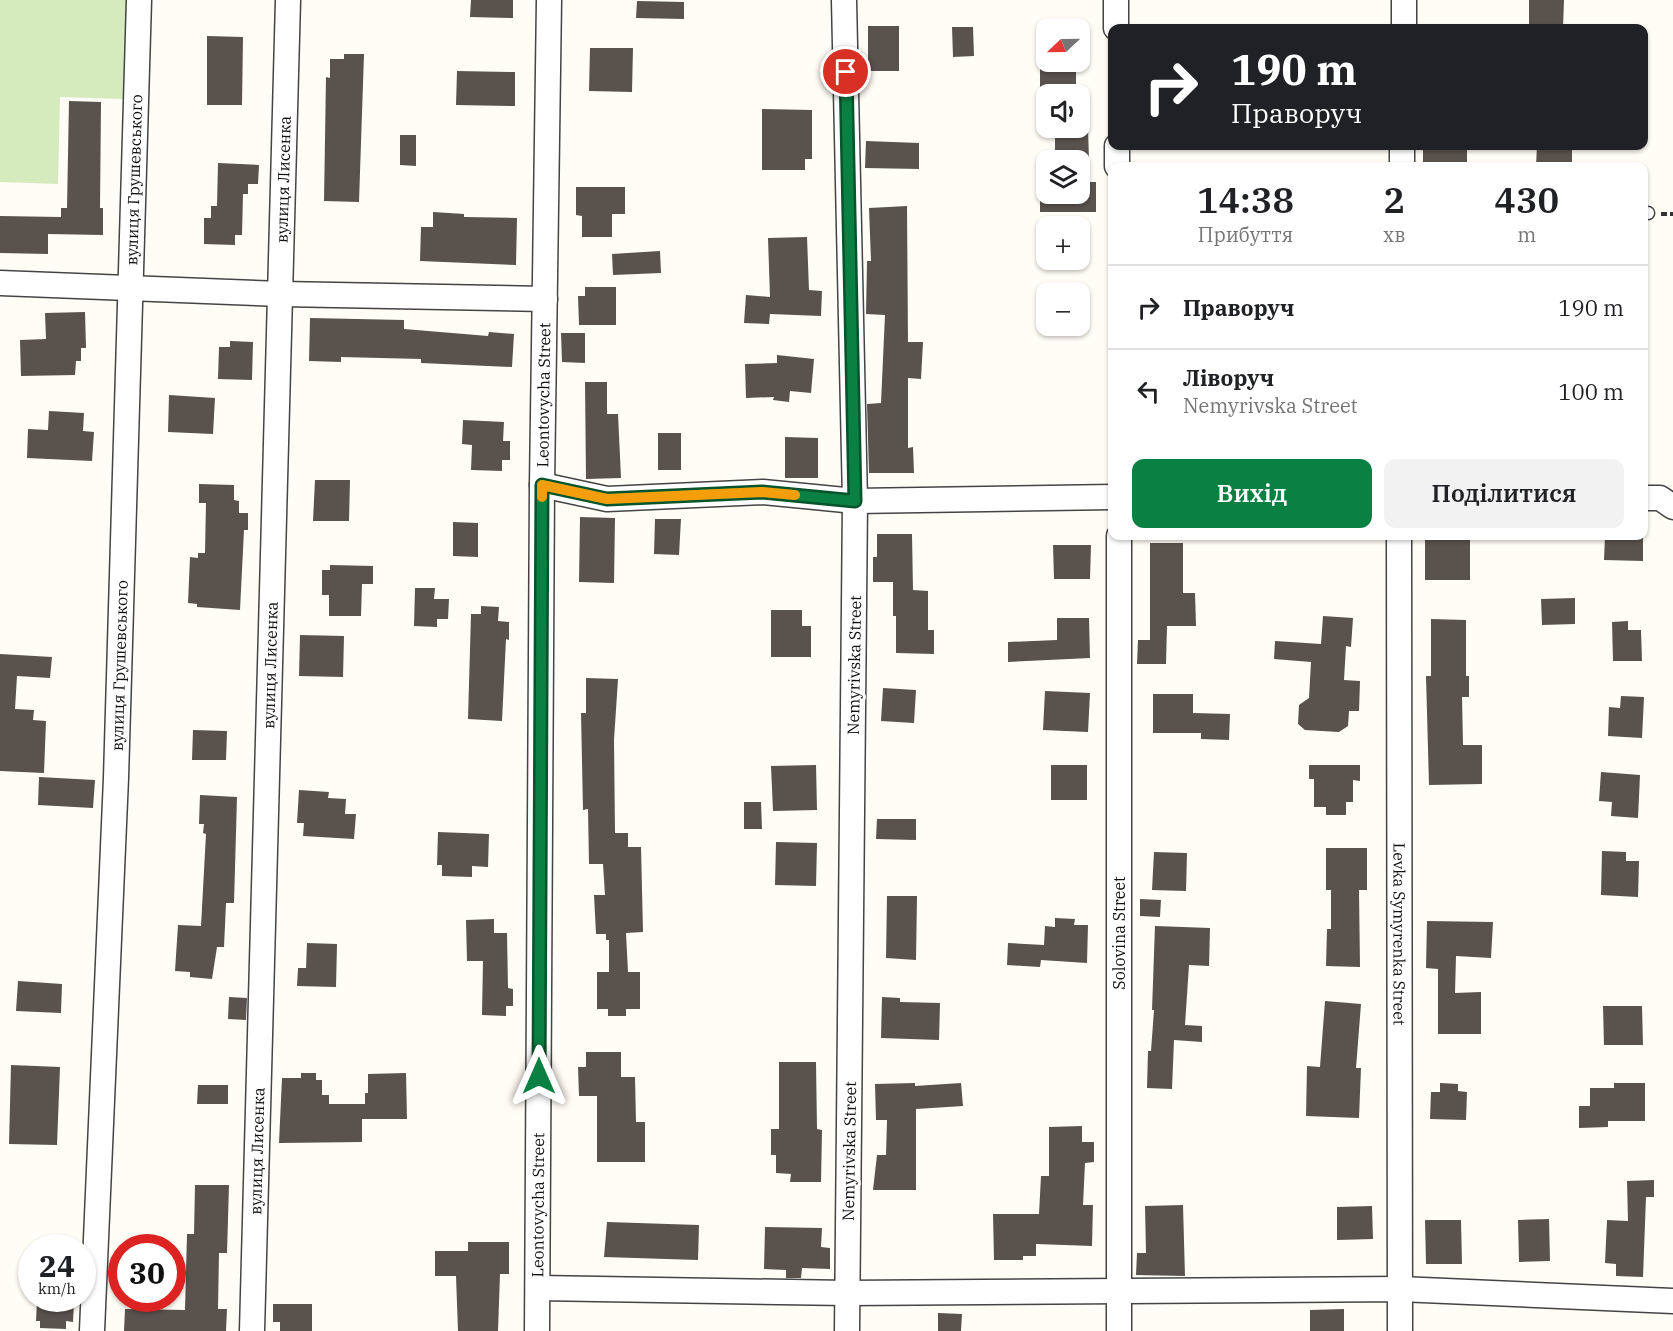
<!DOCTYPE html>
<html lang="uk">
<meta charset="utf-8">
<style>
body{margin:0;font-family:"IBM Plex Serif",serif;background:#f2f2f2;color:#202124;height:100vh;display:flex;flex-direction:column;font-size:22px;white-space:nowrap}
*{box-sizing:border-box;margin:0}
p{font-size:20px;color:#757577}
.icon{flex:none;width:33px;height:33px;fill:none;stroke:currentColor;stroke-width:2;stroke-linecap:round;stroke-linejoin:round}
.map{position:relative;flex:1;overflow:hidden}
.side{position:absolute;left:1108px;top:162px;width:540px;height:378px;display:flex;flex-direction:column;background:#fff;border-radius:12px;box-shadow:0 2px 4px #0004}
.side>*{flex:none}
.hud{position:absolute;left:1108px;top:24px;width:540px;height:126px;border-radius:12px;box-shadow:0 2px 4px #0004;background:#202124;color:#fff;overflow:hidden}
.needle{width:39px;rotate:248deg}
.fabs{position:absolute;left:1036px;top:18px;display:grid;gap:12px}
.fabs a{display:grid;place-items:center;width:54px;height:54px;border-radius:12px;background:#fff;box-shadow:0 2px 4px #0004;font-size:30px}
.speed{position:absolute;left:18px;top:1234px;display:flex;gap:12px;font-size:30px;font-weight:700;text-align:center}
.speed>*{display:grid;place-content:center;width:78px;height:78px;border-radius:50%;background:#fff;box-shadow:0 2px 4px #0004;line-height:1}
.speed small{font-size:15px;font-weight:400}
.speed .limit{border:9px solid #d22;background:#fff;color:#111}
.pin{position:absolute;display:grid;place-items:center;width:51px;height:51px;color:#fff;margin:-26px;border:3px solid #fff;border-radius:50%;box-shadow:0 2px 6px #0007}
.me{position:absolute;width:66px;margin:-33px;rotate:0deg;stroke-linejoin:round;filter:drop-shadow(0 0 4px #0008)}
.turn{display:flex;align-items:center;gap:21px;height:126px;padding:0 24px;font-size:27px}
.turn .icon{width:78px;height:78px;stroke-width:2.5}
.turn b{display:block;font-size:42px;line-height:51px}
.eta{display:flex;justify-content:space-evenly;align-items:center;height:102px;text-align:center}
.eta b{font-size:36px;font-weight:600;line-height:42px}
.cta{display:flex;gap:12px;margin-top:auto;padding:12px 24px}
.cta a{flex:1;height:69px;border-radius:12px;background:#0b8043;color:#fff;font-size:24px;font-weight:600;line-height:69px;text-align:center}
.cta a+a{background:#f2f2f2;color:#202124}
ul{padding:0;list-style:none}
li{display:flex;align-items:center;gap:18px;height:84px;padding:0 24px;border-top:2px solid #e0e0e0}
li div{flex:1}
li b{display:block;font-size:22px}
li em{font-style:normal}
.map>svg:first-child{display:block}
</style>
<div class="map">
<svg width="1673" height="1331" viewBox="0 0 1673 1331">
<rect width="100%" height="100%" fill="#fffdf5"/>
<path fill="#d5ebbd" d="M0,0H127L124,99L60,97L58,184L0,182Z"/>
<path fill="#5a524d" d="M471,0H513V18L470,17Z
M1529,0H1564L1563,28H1529Z
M637,1L684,2V19L636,18Z
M868,26H899V71H868Z
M952,27H973L974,56L953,57Z
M207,36L243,37L242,105H207Z
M590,48H633L632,92L589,91Z
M344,54H364L359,202L324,201L326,77L330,78V59H344Z
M1040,62H1076V93H1040Z
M457,71L515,72V106L456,105Z
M69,101L101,102L100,208H103V235L48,234V254L0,253V216L61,217V208H67Z
M762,109L812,110V159H805V170H762Z
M1055,128H1088L1089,160H1055Z
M400,135H416V166L400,165Z
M866,141L919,143V169L865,168Z
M1423,146H1467V166H1423Z
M1537,146H1572V166H1536Z
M218,163L259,165L258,184H248V194H243L242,235H235V245L204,244V218H211V206H217Z
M1080,182H1096V212H1040V195H1080Z
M576,187H625V214H612V237H582V216L576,215Z
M907,206L908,342H923L921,379L908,378V448L913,447L914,473H869L867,404L881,403L885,315L866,314L867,261H871L869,208Z
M433,212L464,214V217L517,218L516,265L420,261L421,227H433Z
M807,237L809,290L822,291L821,316L770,314L769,324L744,323L746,295L770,297L768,238Z
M660,251L661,273L613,275L612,254Z
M585,287H616V325H579L578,296H585Z
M85,312L86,348H81V361H76L75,375L21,376L20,340L46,339L45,313Z
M310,318L404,320V329L488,336L489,332L514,334L512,367L421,363V359L341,357V362L309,361Z
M561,333H585V363L562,362Z
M230,341L253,342L252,380L218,379L219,347H230Z
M777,355L814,359L811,393L790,391L789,402L773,400L774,397L746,398L745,364L777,363Z
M585,382H607V414H618L621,478L586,479Z
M169,395L215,398L213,434L168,432Z
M49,411L84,413L83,431L94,432L92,461L27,458L28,429L48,430Z
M463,420L504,422L503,441H510V460H502V471L471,470L472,445L462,444Z
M658,433H681V470H658Z
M785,437L818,438V478H785Z
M315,480H350L349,521H313Z
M199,484L234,485V500L239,501V513H248V530H244L240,610L197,607V604L188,603L190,557L198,558V553H205L206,503H199Z
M580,517L615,518L614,583L579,582Z
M655,519H681L679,555L654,554Z
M453,522L478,523V557L453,556Z
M877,534H912L913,590L928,591V630H934V654L896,653V616H893V582H873V557H877Z
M1605,536H1643V561L1604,560Z
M1425,538H1470V580H1425Z
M1150,543H1183V593H1195L1196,626H1167L1166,664H1137L1138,640H1150Z
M1053,545H1091L1090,579H1054Z
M330,565L373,566V584H362L361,616H329V595H322V570H330Z
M415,588H435L434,599H449L448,619H437V627L414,626Z
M1575,598V624L1542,625L1541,599Z
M481,606L499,607L498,621L509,622V640L506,639L502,721L468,719L471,614H481Z
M771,610H802V626H811V657H771Z
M1323,616L1353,618L1351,647L1346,646L1344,680L1360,681L1359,711H1349L1348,726L1339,732L1305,730L1298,724L1299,705L1309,698L1311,662L1274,659L1275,641L1321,644Z
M1057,618H1089L1090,658L1008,662V642L1057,640Z
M1431,619L1466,620V676H1469V697H1462L1463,745H1482V784L1429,785L1426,676H1431Z
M1628,621V630H1641L1642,661H1613L1612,622Z
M300,635L344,636L343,677L299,676Z
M0,654L52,657L50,678L17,676L15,709L34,710L33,720L46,721L44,773L0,771Z
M586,678L618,679L614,740L615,833H628V847H641L643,932L626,933L628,972H640V1009H626V1016H608V1009H597V972H609V940H606V934H596L594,895H605L603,864H589L588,809L583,810L581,713H586Z
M883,688L916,690L914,723L881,721Z
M1045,691L1090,693L1088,732L1043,730Z
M1153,694H1193V713L1230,714L1229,740L1201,739V733H1153Z
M1621,696L1644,697L1642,738L1608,736L1609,707L1620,708Z
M193,730L227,731L226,760H192Z
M816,765L817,810L773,811L771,766Z
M1051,765H1087V800H1051Z
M1309,765H1360V781L1353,780V802H1346V815H1326V807H1314V779H1309Z
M1601,772L1640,775L1638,818L1611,816L1612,802L1599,801Z
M39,777L95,780L93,808L38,805Z
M299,790L329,792L328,798L346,799L345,814H356L354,839L303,836L304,823H297Z
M200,795L237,797L234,903H226L224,947H217L212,979L190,977V972L175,971L178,925L201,926L206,834L203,833L204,824H199Z
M744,802H761L762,829H744Z
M877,819H916V840L876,839Z
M438,832L489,834L488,867L472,866V877L442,876V865H437Z
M776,842L817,843L816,886L775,885Z
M1326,848H1367V890H1359L1360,967L1326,966L1327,929H1331V890H1326Z
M1602,851L1626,852V861H1639L1638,897L1601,895Z
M1154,852L1187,853L1186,891L1152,890Z
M887,896H917L916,960L886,958Z
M1140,899L1161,900L1160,917L1140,916Z
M1055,918L1075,919L1074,925H1088L1087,963L1041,960L1040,967L1007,965L1008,943L1044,945L1045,926L1055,927Z
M494,919V933H507L508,988L513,989V1006H506V1016L482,1015L483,961H467L466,920Z
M1427,921L1493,922L1491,958L1456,956L1455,993L1481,992V1034H1438V969L1426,968Z
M1155,926L1210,928L1209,966L1189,965L1185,1025L1202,1026V1042L1174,1040L1172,1089L1147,1088L1148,1051H1151L1154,1010H1152Z
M307,943L337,944L336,987L297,986L298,968H306Z
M18,981L62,984L61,1013L16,1011Z
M229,997L247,998L246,1020L228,1019Z
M882,997L900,998V1002L940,1003L939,1040L881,1038Z
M1325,1001L1361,1004L1356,1068H1361L1359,1118L1306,1116L1307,1066L1320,1067Z
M1603,1006H1642L1643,1045H1604Z
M586,1052H621V1077H635L636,1122H645V1162H597V1096H579L578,1067H586Z
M779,1062H816L817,1129L822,1130L821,1182H790L791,1174L776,1173V1155H771V1129H779Z
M11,1065L60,1067L57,1145L9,1144Z
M301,1073H316V1080H322V1095H329V1104H365V1093H368V1074L406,1073L407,1119H362V1142L279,1143L282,1078H301Z
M915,1083V1086L961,1083L963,1106L916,1109V1190H873L877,1155H886L887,1120H876L875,1084Z
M1440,1083L1458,1084V1091L1467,1092L1466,1120L1430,1119L1431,1092H1440Z
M1614,1083H1645V1121H1608V1127L1579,1128V1106H1590V1088H1614Z
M198,1085H228V1104H197Z
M1082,1126V1142H1094V1162L1085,1163L1083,1205H1093L1092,1246L1036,1244V1256H1023V1260H994L993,1214H1039L1041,1176H1049V1127Z
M1654,1180V1197H1646L1643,1277L1616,1276V1264L1605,1263L1607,1220L1628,1221L1627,1181Z
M195,1185H229L227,1253H219L218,1309H227L226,1331H124L125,1309L185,1310L187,1234H194Z
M1183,1205L1185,1276L1136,1275L1137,1253H1146L1145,1206Z
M1372,1206L1373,1239L1337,1240V1207Z
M1549,1219L1550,1261L1519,1262L1518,1220Z
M1425,1220H1461L1462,1264H1426Z
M607,1222L699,1225L698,1260L604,1257Z
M765,1227L822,1228L821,1247L830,1248V1269L802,1268L801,1278H786V1270L764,1269Z
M468,1242H509V1274H500L498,1331H458L456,1276H435V1251H468Z
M37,1300L74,1302L73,1322L66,1321V1329L40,1328V1321H36Z
M273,1304H312V1331H280V1322H273Z
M1344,1309V1331H1310V1310Z
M938,1313L962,1314L961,1331H938Z"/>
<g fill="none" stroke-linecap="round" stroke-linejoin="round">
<g stroke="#444" stroke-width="15">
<path id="lane" d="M1644,213H1648"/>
</g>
<g stroke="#444" stroke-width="27">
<g id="street">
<path d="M844,0L855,501L847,1331"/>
<path d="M1116,0V28"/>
<path d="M1404,28V0"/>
<path d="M1117,146V166"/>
<path d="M1402,166V146"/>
<path d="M0,283L281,294L545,299"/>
<path d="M542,485L607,499L763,492L855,501L1113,497"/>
<path d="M1644,498H1660L1673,507"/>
<path d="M1119,536V1331"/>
<path id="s1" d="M1399,536L1400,1331"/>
<path d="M538,1288L847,1293L1400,1289L1673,1301"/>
<path id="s2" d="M92,1331L116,778L139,0"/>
<path id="s3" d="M252,1331L288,0"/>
<path id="s4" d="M537,1331L542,485L549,0"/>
</g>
</g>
<path stroke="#333" stroke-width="4" stroke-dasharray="6 3" stroke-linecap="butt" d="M1661,214H1673"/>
<use href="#lane" stroke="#fff" stroke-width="12"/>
<use href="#street" stroke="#fff" stroke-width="24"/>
</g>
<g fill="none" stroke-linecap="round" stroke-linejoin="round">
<g stroke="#07532c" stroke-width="15">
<path id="route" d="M539,1076L542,485L607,499L762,492L855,501L846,72"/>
</g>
<use href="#route" stroke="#0b8043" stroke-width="10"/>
<path stroke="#f59e0b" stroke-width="10" d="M542,497V485L607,499L762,492L795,495"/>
</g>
<g text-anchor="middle" stroke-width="6" stroke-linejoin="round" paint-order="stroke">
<g font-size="16" fill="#111" stroke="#fff">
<text dy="6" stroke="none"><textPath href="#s2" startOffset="1152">вулиця Грушевського</textPath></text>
<text dy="6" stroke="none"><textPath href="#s3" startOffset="1152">вулиця Лисенка</textPath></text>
<text dy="6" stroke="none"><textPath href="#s4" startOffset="936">Leontovycha Street</textPath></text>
<text dy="6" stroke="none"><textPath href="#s3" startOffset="666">вулиця Лисенка</textPath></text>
<text transform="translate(854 665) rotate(-89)" y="6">Nemyrivska Street</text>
<text dy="6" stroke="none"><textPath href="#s2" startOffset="666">вулиця Грушевського</textPath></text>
<text transform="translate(1119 933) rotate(-90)" y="6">Solovina Street</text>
<text dy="6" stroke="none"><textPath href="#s1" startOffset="398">Levka Symyrenka Street</textPath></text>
<text dy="6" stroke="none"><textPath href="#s3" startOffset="180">вулиця Лисенка</textPath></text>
<text transform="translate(849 1151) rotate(-89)" y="6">Nemyrivska Street</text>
<text dy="6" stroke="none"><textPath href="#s4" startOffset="126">Leontovycha Street</textPath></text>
</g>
</g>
</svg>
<div class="fabs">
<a><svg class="needle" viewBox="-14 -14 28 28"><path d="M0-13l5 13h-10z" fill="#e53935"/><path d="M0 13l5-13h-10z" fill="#757577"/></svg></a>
<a><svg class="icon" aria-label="sound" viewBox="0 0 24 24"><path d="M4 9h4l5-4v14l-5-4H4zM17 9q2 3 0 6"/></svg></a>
<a><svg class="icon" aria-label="layers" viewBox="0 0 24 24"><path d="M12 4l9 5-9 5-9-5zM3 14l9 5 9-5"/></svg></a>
<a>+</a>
<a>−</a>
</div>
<div class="speed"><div>24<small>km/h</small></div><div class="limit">30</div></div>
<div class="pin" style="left:846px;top:72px;background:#d93025"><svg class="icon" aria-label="arrive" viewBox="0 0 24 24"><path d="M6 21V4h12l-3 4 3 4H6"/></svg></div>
<svg class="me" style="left:539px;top:1076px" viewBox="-20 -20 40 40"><path d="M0-17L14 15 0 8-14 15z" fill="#0b8043" stroke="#fff" stroke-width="4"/></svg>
<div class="hud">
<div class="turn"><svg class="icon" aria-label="right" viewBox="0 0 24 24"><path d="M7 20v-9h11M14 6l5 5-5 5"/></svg><div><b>190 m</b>Праворуч</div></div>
</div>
<section class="side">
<div class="eta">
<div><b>14:38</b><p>Прибуття</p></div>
<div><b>2</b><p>хв</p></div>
<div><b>430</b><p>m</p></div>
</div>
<ul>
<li><svg class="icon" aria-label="right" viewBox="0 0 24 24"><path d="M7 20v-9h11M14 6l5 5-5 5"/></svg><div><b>Праворуч</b></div><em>190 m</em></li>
<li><svg class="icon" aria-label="left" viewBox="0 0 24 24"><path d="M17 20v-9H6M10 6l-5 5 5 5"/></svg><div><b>Ліворуч</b><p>Nemyrivska Street</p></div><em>100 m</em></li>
</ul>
<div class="cta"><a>Вихід</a><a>Поділитися</a></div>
</section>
</div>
